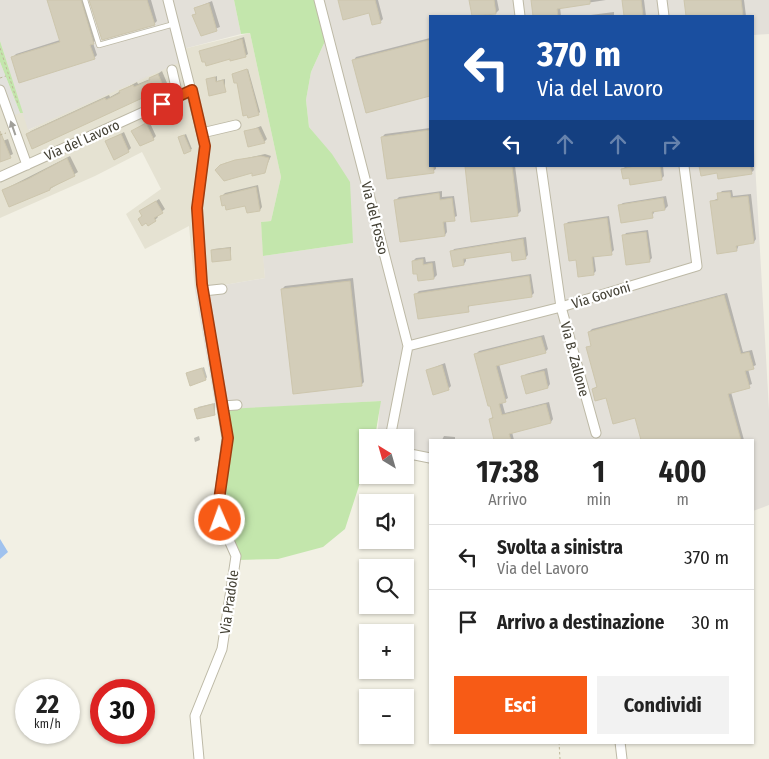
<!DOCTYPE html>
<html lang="it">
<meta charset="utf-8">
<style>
body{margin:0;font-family:"Fira Sans Condensed",sans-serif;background:#f2f2f2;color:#222;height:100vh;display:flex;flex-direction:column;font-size:19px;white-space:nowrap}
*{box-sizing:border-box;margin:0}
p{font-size:16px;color:#767676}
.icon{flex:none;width:28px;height:28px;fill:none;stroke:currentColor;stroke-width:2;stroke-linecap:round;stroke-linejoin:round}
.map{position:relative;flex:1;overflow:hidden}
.sheet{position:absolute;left:429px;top:439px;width:325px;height:305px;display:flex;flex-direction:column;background:#fff;border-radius:0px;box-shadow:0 1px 4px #0004}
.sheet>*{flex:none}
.top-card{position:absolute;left:429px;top:15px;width:325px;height:152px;border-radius:0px;box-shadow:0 1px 4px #0004;background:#1a4fa0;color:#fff;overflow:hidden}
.needle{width:32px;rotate:323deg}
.fabs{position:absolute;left:359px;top:429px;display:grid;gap:10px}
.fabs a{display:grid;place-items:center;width:55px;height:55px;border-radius:0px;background:#fff;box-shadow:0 1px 4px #0004;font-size:25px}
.speed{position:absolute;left:15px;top:679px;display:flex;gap:10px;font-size:25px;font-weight:700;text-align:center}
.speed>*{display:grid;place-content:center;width:65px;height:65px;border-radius:50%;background:#fff;box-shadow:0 1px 4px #0004;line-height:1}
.speed small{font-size:12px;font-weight:400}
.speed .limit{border:8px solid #d22;background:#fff;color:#111}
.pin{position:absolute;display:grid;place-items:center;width:42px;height:42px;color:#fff;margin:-21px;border-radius:10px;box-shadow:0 2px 8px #0006}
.me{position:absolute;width:55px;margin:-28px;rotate:358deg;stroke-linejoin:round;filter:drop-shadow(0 0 4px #0008)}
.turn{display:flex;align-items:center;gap:18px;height:105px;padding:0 25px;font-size:22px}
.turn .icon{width:65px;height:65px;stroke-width:2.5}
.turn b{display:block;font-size:35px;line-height:42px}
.lanes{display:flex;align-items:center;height:48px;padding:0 25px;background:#0003;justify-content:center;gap:25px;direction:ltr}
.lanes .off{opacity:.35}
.eta{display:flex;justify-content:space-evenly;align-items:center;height:85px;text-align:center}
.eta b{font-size:30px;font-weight:700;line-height:35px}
.action{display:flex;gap:10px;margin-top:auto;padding:10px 25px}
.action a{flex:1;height:58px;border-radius:0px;background:#f75b16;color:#fff;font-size:20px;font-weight:700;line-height:58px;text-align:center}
.action a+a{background:#f2f2f2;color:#222}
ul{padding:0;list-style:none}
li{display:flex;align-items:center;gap:15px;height:65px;padding:0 25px;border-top:1px solid #e0e0e0}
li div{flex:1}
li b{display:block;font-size:19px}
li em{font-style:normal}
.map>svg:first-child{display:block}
</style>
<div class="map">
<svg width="769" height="759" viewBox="0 0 769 759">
<rect width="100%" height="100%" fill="#f2f0e4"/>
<path fill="#e5e2d2" d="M250,33L281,177L271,221L261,222L265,278L195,290L189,226L145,249L126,214L161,189L142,152L95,176L0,218V41L29,130L183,49Z"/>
<path fill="#e3e0d9" d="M0,0H234L241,34L183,49V61L28,130L0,41Z
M315,0H769V34L753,35L752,16H430V166H752L753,127L769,410V505L753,511L752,440H430V461L405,457V438L380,437L378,429L380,401L216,410L195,290L265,278L263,256L353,243L331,154L309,127L306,100L311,72L326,39Z"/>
<path fill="#c3e6ac" d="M234,0H315L326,39L311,72L306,100L309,127L332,154L350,182L353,243L263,256L261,222L271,221L281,177L250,33L241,34Z
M0,41L23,113H20L0,62Z
M381,401L375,437L368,438L367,461L345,529L323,547L278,559L238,560L224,520L222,499L225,409Z"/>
<path fill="#e2e1dc" d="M0,62L20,113L10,117L0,90Z"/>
<path fill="#a0c2ee" d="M0,539L8,552L0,559Z"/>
<path fill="#0003" d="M48,0H84L96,40L93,43L97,55L94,58L13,57L16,54L60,40Z
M91,0H151L157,21L154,24Z
M339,0H378L383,19L380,22L370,12Z
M470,0H497L499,10L496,13L486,14L487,16H471L473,14Z
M532,0H606L560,7L561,16H533Z
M623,0H644L646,16H625Z
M685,0H744L746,16H687Z
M212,1L220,27L202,34L194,16L197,12L196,8Z
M614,12V16H583Z
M244,37L248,54L245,56L231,57L201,52Z
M430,38V95L354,60L356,57Z
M248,69L260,112L258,114L233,75Z
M162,71L167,83L163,87L27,135L31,131L109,95L110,97L137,82L138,84L150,79Z
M217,76V81L225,79V91L207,80Z
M149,121L156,136L153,139L133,131Z
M261,126L267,139L264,142L246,132Z
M430,128V166H436V169L433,171L382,137L385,134Z
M124,132L131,148L128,151L106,142Z
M186,134L192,149L190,150L179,137Z
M8,139L13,154L0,161V142Z
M265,154L271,156L264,172L216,170L225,163Z
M70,156L78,172L50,189L3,190Z
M752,161L754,170L751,173L718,172L701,166H752Z
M466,166H515L521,211L518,214Z
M626,166H663L664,176L661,179L630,177L623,169Z
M258,185L262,207L260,210L222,196L225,193Z
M732,190L733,196L751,194L756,239L754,242L739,244L737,250L712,201L719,198V194L722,191Z
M442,191V197L454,196L457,216L446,221L447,232L445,235L396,200L399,197Z
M666,196L668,206L665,209L655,211L652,216L620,205L623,203Z
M159,199L165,209L157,215L158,217L155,220L148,224L141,211Z
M609,216L614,250L611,253L594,256L596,271L593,274L577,258L565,225L568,222Z
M648,230L652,258L649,261L624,236L626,233Z
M526,237L528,255L525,258L512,251L466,258V261L464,264L452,252L454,249Z
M231,247V259L212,250L214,249Z
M425,257L426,262L435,261L437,275L434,278L413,261L416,258Z
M531,274L534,293L531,296L470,304L468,310L416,294L419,291Z
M353,278L364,382L361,385L282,289L285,286Z
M727,293L743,352L752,350L756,365L748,369L752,384L731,392L744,440H643L636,417L593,389L598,386L588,348L597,343L591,345L592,344L589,332L592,329Z
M544,335L548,349L545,352L499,364L508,398L502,402L505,413L549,402L553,419L551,422L512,432L514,440H495L490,419L494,416L476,354L479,351Z
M445,363L451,386L448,389L428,370Z
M204,367L207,377L206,379L187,374Z
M547,368L550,384L548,387L523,377L526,374Z
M215,403V413L198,417V407Z
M199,436L200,440L195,442L194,438Z
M444,436L455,437V440H442Z"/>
<path fill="#d3cdb9" stroke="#cdc6ad" d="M47,0H81L94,44L90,45L95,59L19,83L11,57L60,42Z
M89,0H147L155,25L102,40Z
M338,0H375L381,23L372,25L369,13L343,20Z
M469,0H494L496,14L472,16Z
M531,0H590V4L557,9L558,16H533Z
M622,0H641L643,16H624Z
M684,0H741L743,16H686Z
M209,3L217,31L201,36L192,15L196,14L194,8Z
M242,39L246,57L230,61V59L206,66L205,62H202L199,51Z
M430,40V96L366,113L352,60Z
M247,69L259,115L248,118L247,115L243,116L237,83H234L232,74Z
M158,74L164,88L32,149L26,134L105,98L106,100L120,93L119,91L133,85L134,87L150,80L149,78Z
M215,77L216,82L223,80L226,92L209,96L206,79Z
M146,123L154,140L140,146L131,131Z
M258,128L265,143L248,147L244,131Z
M430,130V166H433L434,173L387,179L381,137Z
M0,131L11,158L0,162Z
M121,134L129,152L114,160L105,141Z
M184,135L191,151L184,154L178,137Z
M261,156L269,158L265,173L252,176V173L224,181L215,170L220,165L235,160Z
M67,158L75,176L50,188V190L9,207L2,190L28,179Z
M465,166H512L518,216L471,222Z
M635,166H660L662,180L630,185L629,178L623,179L621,169Z
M699,166H750L752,174L718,179L717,173L701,176Z
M256,187L260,211L247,213L245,206L226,210L225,205L222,206L220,196Z
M730,192L731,198L748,196L754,243L736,246L737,251L717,254L710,201L718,200L717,193Z
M439,193L440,200L452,198L455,221L443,222L445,236L400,242L394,200Z
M663,198L665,210L652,212L653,218L621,223L618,205Z
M156,201L163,213L154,218L156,221L148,226L146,223L142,226L138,219L142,216L139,211Z
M607,218L612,255L592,257L594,275L578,277L576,260L569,261L564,224Z
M646,232L650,262L626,265L622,235Z
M523,239L526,259L512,261L511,252L463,259L464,265L453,267L450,251Z
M230,248L231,260L212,262L211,250Z
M423,259V265L432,263L434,279L418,281L417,274H413L412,261Z
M529,276L532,297L468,306L469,312L418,319L414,294Z
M350,281L362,386L293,394L281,289Z
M724,295L741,354L749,352L754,369L745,371L750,388L728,394L741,440H641L635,418L613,424L606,398L595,401L592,389L597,387L586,347L591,346L588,332Z
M541,337L546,353L496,366L506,402L499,404L502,415L546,404L551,423L509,434L511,440H494L489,419L493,418L490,406H488L474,354Z
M442,365L449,390L433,395L426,370Z
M202,368L206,380L190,386L186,373Z
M544,371L548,388L526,394L521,376Z
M213,404L215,415L197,419L194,409Z"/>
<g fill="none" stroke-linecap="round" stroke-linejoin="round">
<g stroke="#bdb9a6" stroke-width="6">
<path id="service" d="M85,0L99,45L174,24"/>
</g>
<g stroke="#bdb9a6" stroke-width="11">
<path id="minor" d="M168,0L205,146L197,208L202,284L227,438L219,500L220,520L236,556L222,649L195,716L199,759
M319,0L408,346L390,438
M518,0L520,16
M662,0L664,16
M172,70L178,96
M0,90L27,165
M202,133L236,125
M541,166L561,307L596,433
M0,177L192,90
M203,291L222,289
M408,346L561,307L697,266L684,166
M222,406L237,405
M405,453L430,458
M620,742L622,759"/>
</g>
<path stroke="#beb798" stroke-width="1" stroke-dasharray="2.5 2.5" stroke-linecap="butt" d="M0,48L18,104
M0,78L6,76
M0,135L6,133
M559,742L560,759"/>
<use href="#service" stroke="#fff" stroke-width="4.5"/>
<use href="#minor" stroke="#fff" stroke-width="9"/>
</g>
<defs><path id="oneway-solid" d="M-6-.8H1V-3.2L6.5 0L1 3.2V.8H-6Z" transform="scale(1.25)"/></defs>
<use fill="#a1a09a" href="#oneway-solid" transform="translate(13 128) rotate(-109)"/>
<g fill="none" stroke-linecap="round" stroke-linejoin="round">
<g stroke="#a13b0e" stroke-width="12">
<path id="route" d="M162,104L192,90L205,146L197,208L202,284L228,438L219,500L220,520"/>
</g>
<use href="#route" stroke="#f75b16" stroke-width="9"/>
</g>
<g text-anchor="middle" stroke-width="4.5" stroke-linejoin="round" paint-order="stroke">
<g font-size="14" fill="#434034" stroke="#fff">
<text transform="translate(82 140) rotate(-24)" y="5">Via del Lavoro</text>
<text transform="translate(375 218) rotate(76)" y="5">Via del Fosso</text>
<text transform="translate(601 295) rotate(-17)" y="5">Via Govoni</text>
<text transform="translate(575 359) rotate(75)" y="5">Via B. Zallone</text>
<text transform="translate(229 602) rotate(-82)" y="5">Via Pradole</text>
</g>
</g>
</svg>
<div class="fabs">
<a><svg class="needle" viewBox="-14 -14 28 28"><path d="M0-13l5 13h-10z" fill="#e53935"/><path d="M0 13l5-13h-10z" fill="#767676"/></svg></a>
<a><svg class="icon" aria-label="sound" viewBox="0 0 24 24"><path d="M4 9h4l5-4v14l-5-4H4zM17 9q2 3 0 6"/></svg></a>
<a><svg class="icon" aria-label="search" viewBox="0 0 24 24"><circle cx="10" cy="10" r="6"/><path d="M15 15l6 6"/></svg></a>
<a>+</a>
<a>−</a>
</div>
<div class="speed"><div>22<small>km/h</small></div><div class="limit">30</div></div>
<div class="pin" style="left:162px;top:104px;background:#d93025"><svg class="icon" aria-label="arrive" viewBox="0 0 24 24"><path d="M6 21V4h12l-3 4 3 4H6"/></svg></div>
<svg class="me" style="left:220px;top:520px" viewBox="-20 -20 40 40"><circle r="17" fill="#f75b16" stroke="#fff" stroke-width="3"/><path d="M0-11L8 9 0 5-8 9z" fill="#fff"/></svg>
<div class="top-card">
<div class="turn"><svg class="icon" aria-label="left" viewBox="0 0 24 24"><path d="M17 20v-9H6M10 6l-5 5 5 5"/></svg><div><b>370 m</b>Via del Lavoro</div></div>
<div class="lanes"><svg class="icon" aria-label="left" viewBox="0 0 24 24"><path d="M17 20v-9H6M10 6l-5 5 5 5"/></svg><svg class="icon off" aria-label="ahead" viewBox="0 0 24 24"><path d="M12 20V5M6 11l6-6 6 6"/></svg><svg class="icon off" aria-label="ahead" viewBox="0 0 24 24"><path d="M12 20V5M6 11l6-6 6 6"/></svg><svg class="icon off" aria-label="right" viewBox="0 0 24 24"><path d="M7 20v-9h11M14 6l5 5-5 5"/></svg></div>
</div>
<section class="sheet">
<div class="eta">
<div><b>17:38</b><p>Arrivo</p></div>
<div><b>1</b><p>min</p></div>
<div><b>400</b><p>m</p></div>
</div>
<ul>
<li><svg class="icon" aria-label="left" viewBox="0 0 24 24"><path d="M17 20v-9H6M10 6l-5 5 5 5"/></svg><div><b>Svolta a sinistra</b><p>Via del Lavoro</p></div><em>370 m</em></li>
<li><svg class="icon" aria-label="arrive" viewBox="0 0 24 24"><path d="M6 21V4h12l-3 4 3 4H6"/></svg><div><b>Arrivo a destinazione</b></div><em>30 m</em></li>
</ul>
<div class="action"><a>Esci</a><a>Condividi</a></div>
</section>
</div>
